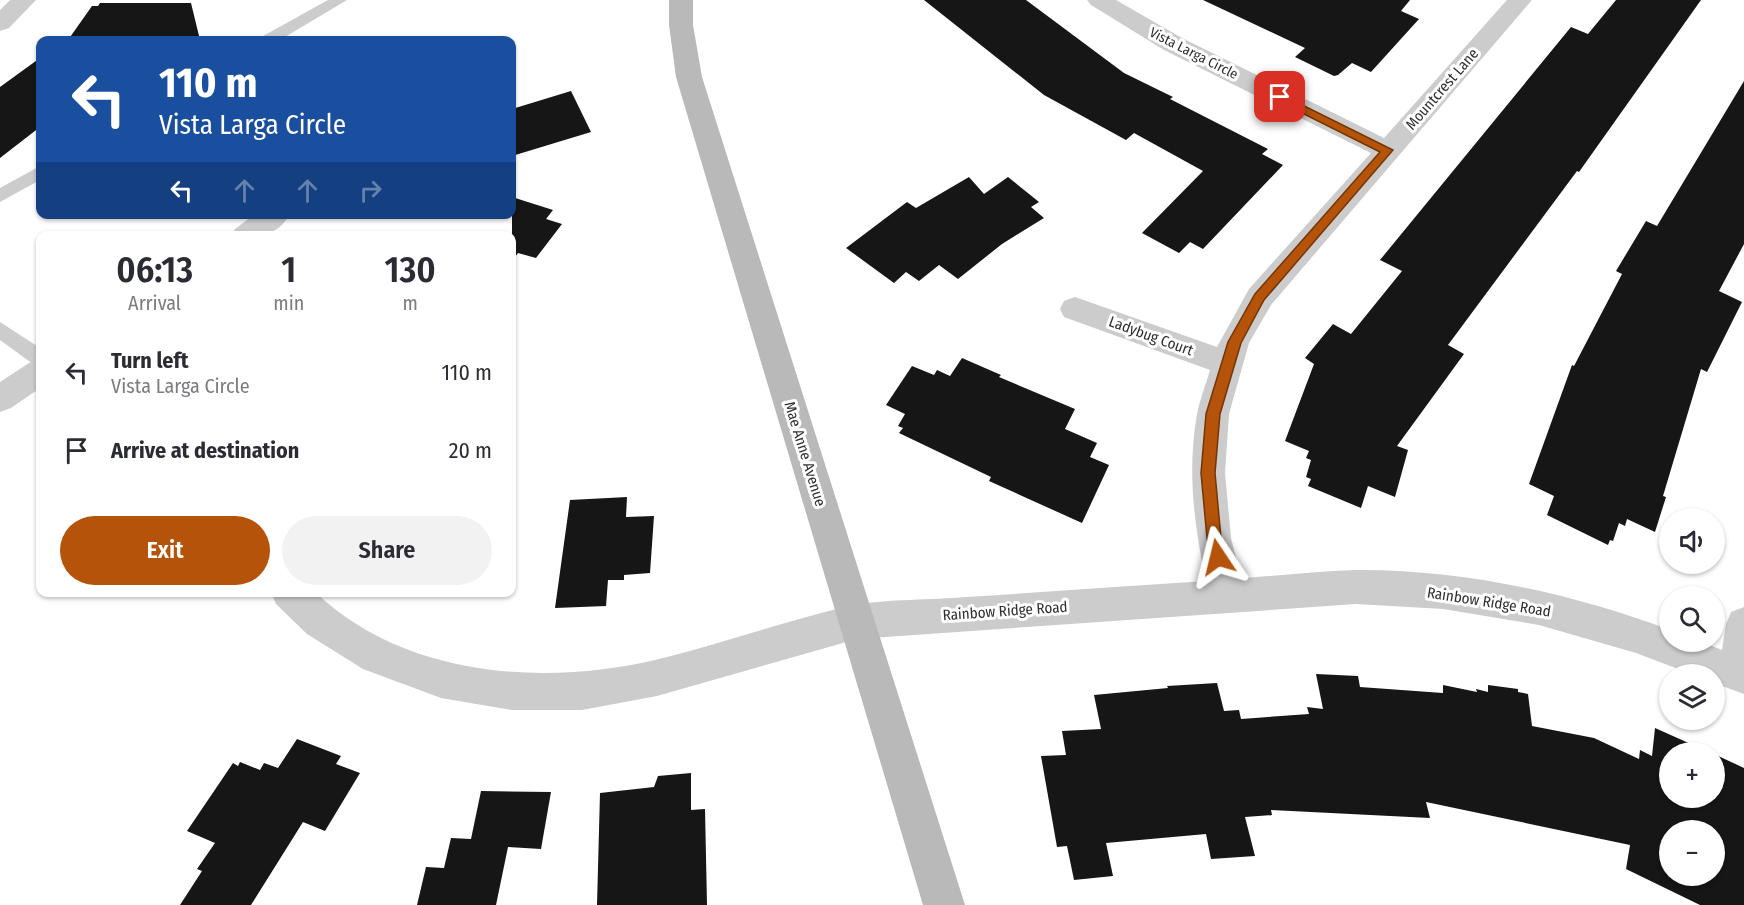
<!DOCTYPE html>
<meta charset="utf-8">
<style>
body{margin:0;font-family:"Fira Sans Condensed",sans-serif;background:#f2f2f3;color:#2b2b33;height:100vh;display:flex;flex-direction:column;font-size:22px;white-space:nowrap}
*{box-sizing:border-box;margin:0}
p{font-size:20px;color:#7c7c81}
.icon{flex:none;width:33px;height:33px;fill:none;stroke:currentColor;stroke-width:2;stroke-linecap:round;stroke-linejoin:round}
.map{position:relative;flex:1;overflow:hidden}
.sheet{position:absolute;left:36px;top:231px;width:480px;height:366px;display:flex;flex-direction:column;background:#fff;border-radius:12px;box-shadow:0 2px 4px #0004}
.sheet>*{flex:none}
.banner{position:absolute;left:36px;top:36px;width:480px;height:183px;border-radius:12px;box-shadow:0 2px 4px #0004;background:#1a4fa0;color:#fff;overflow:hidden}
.controls{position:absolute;left:1659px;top:508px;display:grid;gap:12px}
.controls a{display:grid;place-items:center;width:66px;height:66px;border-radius:50%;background:#fff;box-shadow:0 2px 4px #0004;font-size:30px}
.pin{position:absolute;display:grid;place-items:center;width:51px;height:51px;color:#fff;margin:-26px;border-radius:12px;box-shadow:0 3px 9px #0006}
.me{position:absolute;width:66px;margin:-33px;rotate:350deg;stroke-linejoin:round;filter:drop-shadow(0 0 4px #0008)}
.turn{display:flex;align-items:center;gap:21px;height:126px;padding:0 24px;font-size:27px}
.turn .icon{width:78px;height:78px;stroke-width:2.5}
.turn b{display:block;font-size:42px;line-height:51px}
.lanes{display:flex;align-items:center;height:57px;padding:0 24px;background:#0003;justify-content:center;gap:30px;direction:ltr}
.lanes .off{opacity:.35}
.eta{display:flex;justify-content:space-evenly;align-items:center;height:102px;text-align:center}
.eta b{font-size:36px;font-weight:600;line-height:42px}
.button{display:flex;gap:12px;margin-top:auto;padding:12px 24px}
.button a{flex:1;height:69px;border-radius:36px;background:#b45309;color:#fff;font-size:24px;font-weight:600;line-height:69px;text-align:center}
.button a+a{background:#f2f2f3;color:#2b2b33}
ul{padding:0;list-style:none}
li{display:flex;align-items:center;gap:18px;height:78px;padding:0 24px}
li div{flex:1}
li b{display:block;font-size:22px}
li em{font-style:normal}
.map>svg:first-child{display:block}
</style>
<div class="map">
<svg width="1744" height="905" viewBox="0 0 1744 905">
<rect width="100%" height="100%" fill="#fff"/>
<path fill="#161616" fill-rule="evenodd" d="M924,0H1026L1124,73L1173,97L1170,99L1268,149L1262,154L1283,165L1203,249L1190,242L1179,253L1142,233L1203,171L1134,133L1126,140L1044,95Z
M1203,0H1410L1401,11L1419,19L1371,72L1352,63L1338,75L1334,76L1295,57L1305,48Z
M1616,0H1701L1579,172L1577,171L1448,345L1464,354L1397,446L1408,450L1395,497L1368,486L1361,508L1308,486L1311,479L1306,477L1311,460L1306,458L1309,451L1285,441L1314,364L1305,358L1333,324L1351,334L1402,271L1380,260L1571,27L1588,34Z
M100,3H191L200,40H68L92,6H98Z
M40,58V127L0,158V87Z
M1744,81V244L1719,291L1742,302L1707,372L1701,369L1663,496L1666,497L1655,532L1627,519L1625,526L1619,523L1613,541L1610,540L1608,545L1547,515L1554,496L1529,484L1572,365L1574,366L1622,274L1616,271L1646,221L1657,226Z
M571,91L591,132L512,156V109Z
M969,177L984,194L1008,177L1039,202L1031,207L1044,218L1002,244L958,279L939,265L919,281L906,272L894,283L846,248L907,202L916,208Z
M512,197L553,210L546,219L562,224L536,258L518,253L512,261Z
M962,358L1001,375L999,377L1075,409L1065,429L1097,443L1090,457L1109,465L1082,523L989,481L991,477L899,433L903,428L898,426L905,414L886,405L912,366L934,375L937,370L950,376Z
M627,497L626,517L654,516L650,573L624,575V580H608L606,606L555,608L570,500Z
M1316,674L1358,676L1360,687L1443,693V685L1477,692L1476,689L1488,692V685L1518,689V692L1528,694L1532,726L1594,738L1639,759L1640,750L1652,756L1655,728L1711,753H1670V798H1714V754L1744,768V905H1700L1626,869L1630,845L1426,802L1430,818L1271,810L1272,815L1245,817L1255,856L1211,859L1206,834L1106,843L1113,876L1074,880L1067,846L1057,847L1041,756L1066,755L1062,731L1101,729L1094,695L1168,688L1167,686L1217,683L1224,711L1239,710L1241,719L1309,714L1307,707L1323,709ZM1670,831H1714V876H1670Z
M297,739L341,756L336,764L360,773L325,831L303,822L251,905H180L202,871L197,869L215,843L187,831L233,763L238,766L240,762L260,770L264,763L278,768Z
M691,773V810L705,809L707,905H597L600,793L654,787L658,776Z
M481,791L551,792L541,849L508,847L496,905H417L426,867L444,868L451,838L471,839Z"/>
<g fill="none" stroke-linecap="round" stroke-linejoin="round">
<path fill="#ccc" fill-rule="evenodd" d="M328,0H347L280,40H261L263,36Z
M40,166V180L0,202V188Z
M0,322L40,348V366L33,364L0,340Z"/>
<path fill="#ccc" fill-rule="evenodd" d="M10,0H36L9,28L0,31V10Z
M1087,0H1116L1182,38L1384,138L1507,0H1532L1271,305L1249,343L1229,414L1225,473L1231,538L1241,578C1279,576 1317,571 1355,570C1461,569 1571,593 1670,630V642H1702L1722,650L1726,624L1731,612L1744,607V694L1714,683V675H1694L1636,653L1539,625L1443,609L1356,604L857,639L657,696L582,710H512L441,698L363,669L307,634L276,604L271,592H315C404,677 544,687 659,659C725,643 789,619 855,605C887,599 933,600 966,597C1046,592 1126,586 1206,581C1194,526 1187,470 1197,414C1200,399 1206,384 1210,370L1064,317L1060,309L1064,301L1075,297L1217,347L1249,289L1371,153L1164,50L1091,5Z
M255,214H290C276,239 255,236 231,236L235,229Z
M40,359V388L11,408L0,412V382L29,363Z"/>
<path fill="#b9b9b9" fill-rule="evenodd" d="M669,0H693V25L702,77L965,905H923L676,77L669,25Z"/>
</g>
<path fill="#b45309" stroke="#753606" stroke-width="1.5" d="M1280,94L1393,150L1264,300L1241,343L1220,414L1215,473L1221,538L1226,557L1224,562L1218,564L1213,562L1207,538L1201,473L1206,414L1228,342L1255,294L1380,152L1276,100V95Z"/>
<g text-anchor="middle" stroke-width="6" stroke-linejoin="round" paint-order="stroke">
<g font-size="14" fill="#2f2f2f" stroke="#fff">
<text transform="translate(1194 53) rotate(27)" y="5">Vista Larga Circle</text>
</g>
<g font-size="15" fill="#2f2f2f" stroke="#fff">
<text transform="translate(1442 89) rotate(-49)" y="5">Mountcrest Lane</text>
<text transform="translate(1151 336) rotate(20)" y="5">Ladybug Court</text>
<text transform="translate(805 454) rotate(73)" y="5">Mae Anne Avenue</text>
<text transform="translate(1489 602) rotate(9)" y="5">Rainbow Ridge Road</text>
<text transform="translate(1005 611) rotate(-4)" y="5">Rainbow Ridge Road</text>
</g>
</g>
</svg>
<div class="controls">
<a><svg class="icon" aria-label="sound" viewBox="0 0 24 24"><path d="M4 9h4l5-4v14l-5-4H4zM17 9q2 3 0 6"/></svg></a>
<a><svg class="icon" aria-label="search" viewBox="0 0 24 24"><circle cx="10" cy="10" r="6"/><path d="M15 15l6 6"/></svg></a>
<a><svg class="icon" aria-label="layers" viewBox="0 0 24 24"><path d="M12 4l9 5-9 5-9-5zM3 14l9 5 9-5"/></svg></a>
<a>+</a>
<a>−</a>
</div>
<div class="pin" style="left:1280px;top:97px;background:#d93025"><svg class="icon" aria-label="arrive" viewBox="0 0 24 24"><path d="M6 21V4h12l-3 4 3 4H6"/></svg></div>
<svg class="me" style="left:1218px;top:557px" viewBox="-20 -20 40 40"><path d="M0-17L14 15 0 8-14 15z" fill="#b45309" stroke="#fff" stroke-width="4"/></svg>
<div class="banner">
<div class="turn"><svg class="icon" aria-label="left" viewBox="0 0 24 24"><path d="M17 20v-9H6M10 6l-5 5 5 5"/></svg><div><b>110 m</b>Vista Larga Circle</div></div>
<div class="lanes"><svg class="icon" aria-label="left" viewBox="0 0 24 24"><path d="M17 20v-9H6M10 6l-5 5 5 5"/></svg><svg class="icon off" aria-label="ahead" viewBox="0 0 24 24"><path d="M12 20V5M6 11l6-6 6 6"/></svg><svg class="icon off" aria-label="ahead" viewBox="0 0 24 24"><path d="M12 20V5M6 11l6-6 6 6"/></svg><svg class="icon off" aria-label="right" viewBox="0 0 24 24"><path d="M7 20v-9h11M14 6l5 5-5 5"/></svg></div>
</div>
<section class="sheet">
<div class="eta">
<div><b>06:13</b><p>Arrival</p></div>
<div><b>1</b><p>min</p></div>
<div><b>130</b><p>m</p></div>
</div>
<ul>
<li><svg class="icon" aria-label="left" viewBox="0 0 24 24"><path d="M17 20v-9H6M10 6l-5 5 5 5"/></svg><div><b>Turn left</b><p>Vista Larga Circle</p></div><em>110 m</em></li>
<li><svg class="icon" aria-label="arrive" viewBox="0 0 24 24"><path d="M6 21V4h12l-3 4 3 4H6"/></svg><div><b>Arrive at destination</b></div><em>20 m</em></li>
</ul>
<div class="button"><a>Exit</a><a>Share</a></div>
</section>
</div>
